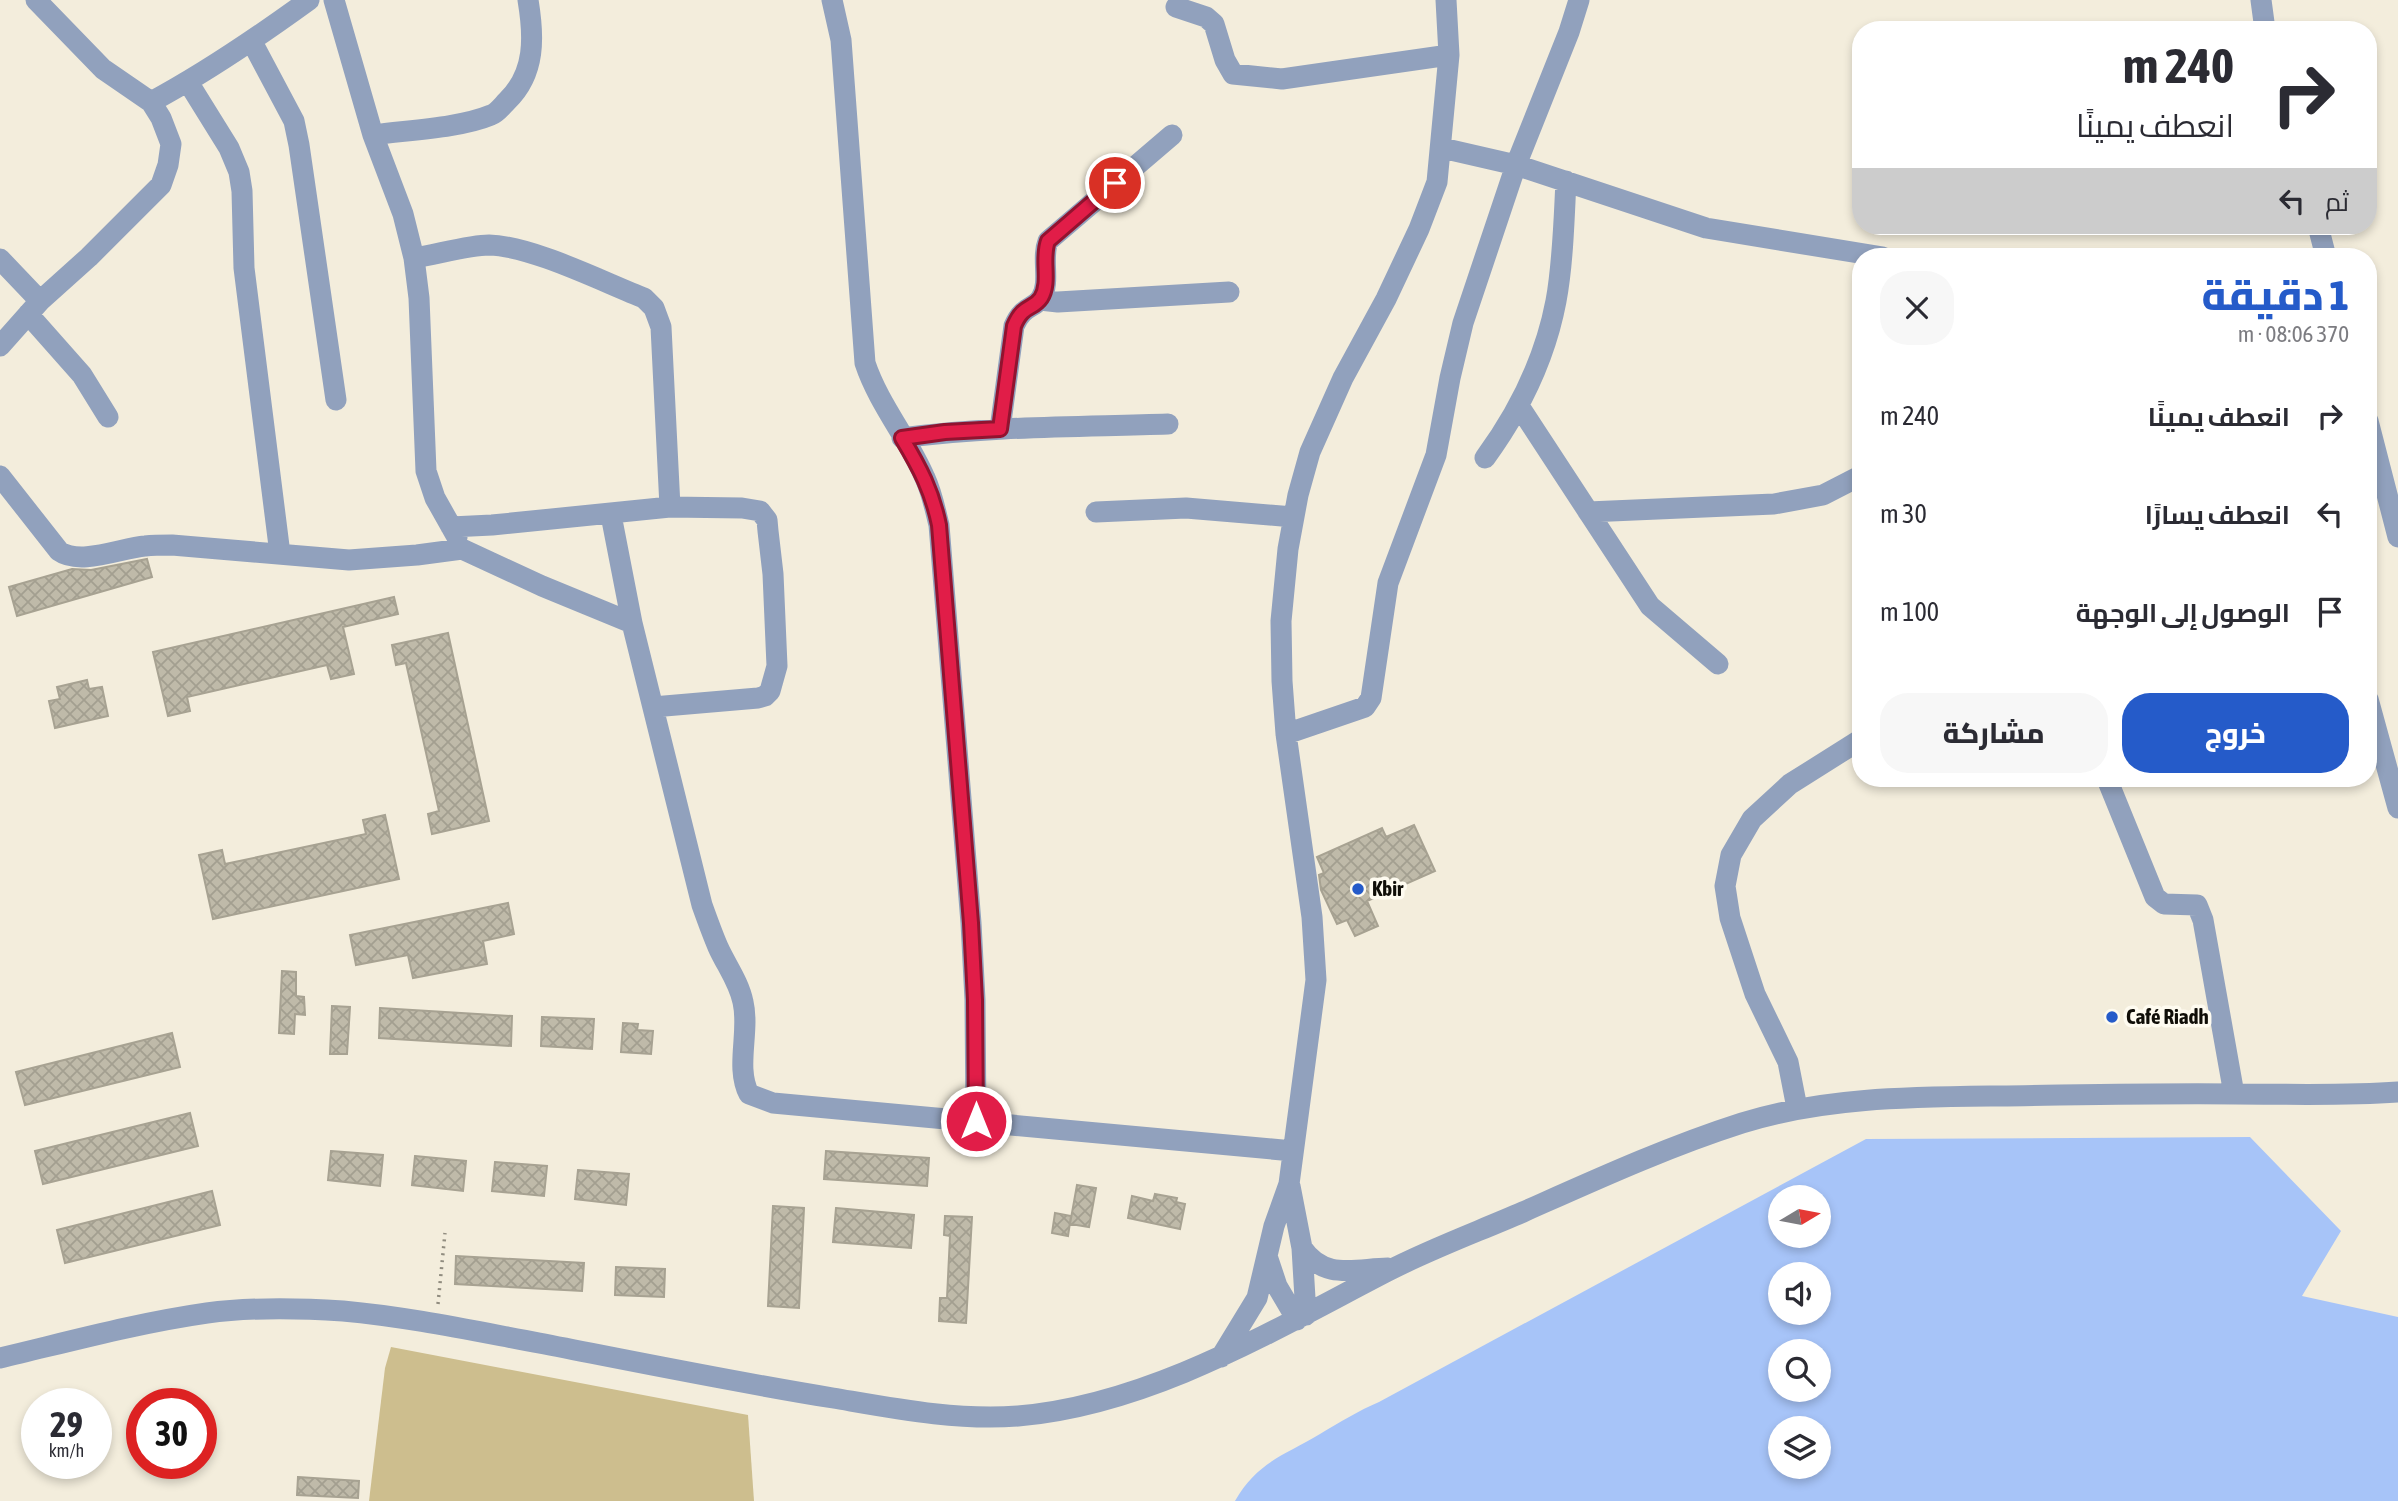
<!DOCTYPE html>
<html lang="ar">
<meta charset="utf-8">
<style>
body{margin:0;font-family:"Asap Condensed",Cairo,sans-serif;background:#f7f7f7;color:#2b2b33;direction:rtl;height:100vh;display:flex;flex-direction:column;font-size:26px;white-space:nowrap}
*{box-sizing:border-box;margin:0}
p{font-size:23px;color:#7c7c81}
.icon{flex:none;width:38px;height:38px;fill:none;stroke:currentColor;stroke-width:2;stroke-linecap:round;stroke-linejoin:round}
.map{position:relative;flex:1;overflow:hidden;direction:ltr}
.sheet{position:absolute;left:1852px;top:248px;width:525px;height:539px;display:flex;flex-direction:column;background:#fff;border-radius:28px;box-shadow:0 4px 10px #0003;direction:rtl}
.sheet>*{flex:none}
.guide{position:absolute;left:1852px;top:21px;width:525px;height:214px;border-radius:28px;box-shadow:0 4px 10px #0003;direction:rtl;background:#fff;color:#2b2b33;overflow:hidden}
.needle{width:46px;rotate:80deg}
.buttons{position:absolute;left:1768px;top:1185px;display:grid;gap:14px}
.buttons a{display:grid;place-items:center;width:63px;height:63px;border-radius:50%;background:#fff;box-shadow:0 4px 10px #0003;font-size:35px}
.speed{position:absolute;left:21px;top:1388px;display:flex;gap:14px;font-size:35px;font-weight:700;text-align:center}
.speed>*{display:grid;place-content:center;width:91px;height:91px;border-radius:50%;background:#fff;box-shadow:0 4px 10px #0003;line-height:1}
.speed small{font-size:18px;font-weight:400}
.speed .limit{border:10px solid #d22;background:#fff;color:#111}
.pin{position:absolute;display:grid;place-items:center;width:60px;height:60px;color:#fff;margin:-30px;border:4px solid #fff;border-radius:50%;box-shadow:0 2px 7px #0007}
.me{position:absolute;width:77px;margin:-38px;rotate:0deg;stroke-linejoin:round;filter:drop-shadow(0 0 5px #0008)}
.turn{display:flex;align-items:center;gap:24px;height:147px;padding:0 28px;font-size:32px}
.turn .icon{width:91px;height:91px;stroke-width:2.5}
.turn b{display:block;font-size:49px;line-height:60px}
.then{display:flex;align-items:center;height:66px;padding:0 28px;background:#0003;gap:14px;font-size:26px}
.round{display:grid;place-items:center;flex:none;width:74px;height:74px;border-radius:28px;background:#f7f7f7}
.headline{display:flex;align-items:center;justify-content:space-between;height:119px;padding:0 28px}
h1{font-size:42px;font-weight:800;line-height:52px;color:#255bc9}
.cta{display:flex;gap:14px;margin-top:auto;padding:14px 28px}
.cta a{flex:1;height:80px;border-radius:28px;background:#255bc9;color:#fff;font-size:28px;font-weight:800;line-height:80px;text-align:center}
.cta a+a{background:#f7f7f7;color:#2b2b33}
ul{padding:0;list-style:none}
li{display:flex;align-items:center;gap:21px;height:98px;padding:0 28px}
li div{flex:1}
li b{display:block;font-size:26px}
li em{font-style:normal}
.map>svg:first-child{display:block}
</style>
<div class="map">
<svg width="2398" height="1501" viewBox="0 0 2398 1501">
<defs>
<pattern id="building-cross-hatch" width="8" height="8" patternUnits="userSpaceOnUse" patternTransform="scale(1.75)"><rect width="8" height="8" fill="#bfbaa9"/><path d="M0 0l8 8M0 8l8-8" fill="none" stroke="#a39f90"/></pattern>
</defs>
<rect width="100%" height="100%" fill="#f3eddc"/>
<path fill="#cdbe8e" d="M391,1347L748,1415L754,1501H369L385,1368Z"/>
<path fill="#a7c4f8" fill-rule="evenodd" d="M2250,1137L2341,1231L2302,1296L2398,1317V1501H1235C1257,1462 1285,1455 1320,1434C1340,1422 1358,1411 1379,1402L1866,1139ZM1780,1197H1818V1236H1780ZM1780,1274H1818V1312H1780ZM1780,1351H1818V1390H1780ZM1818,1428V1466H1780V1428Z"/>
<path fill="url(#building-cross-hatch)" stroke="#a7a292" stroke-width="2" d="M147,559L152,577L17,616L9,587L72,569L91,570Z
M394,597L398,614L343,627L354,674L331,679L327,665L187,697L190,711L168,716L153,652Z
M448,633L489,821L432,834L428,814L439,811L406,663L396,665L392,645Z
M87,680L89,689L102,687L108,716L55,728L49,701L60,699L57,687Z
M385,815L399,879L213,919L199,855L222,850L225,864L366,834L363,820Z
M1414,825L1435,871L1367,901L1378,926L1355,936L1347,920L1337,924L1321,890L1319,875L1324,873L1317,857L1382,828L1386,837Z
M508,903L514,934L483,941L487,964L413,978L408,955L356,965L350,935Z
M282,971L296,972V996L304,997L305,1015L295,1014L294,1034L279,1033Z
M332,1006L350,1007L347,1054H330Z
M380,1008L512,1016L511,1046L379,1038Z
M542,1017L594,1019L592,1049L541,1046Z
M623,1023L638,1024L637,1030L653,1031L651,1054L621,1052Z
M172,1033L180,1067L25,1105L16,1072Z
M190,1113L198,1146L43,1184L35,1151Z
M331,1151L383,1155L380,1186L328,1180Z
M826,1151L929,1158L927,1186L824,1179Z
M415,1156L466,1161L463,1191L412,1185Z
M495,1162L547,1166L544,1196L492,1191Z
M578,1170L629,1174L626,1205L575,1199Z
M1077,1185L1096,1188L1089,1227L1070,1224Z
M212,1191L220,1225L65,1263L57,1230Z
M1155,1194L1177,1198L1176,1202L1185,1204L1180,1229L1128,1218L1132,1196L1153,1201Z
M773,1206L804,1208L799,1308L768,1306Z
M836,1208L914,1215L911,1248L833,1242Z
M1055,1213L1071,1216L1068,1236L1052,1233Z
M945,1216L972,1217L966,1323L939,1321L940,1298H947L950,1236L944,1235Z
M456,1256L584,1263L582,1291L455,1284Z
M616,1267L665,1269L664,1297L615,1295Z
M298,1477L359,1481L358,1498L297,1495Z"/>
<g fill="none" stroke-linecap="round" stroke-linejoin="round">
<path stroke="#908c7f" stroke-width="3.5" stroke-dasharray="2 5" stroke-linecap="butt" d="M438,1304L445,1233"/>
<path stroke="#91a1bd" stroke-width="21" d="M334,0L373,135L403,214L414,258L419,298L426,471L435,498L457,537
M832,0L841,40L865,363C879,405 908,438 925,478C932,493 935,509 939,525L971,923L975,1000L976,1121
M2261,0L2265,30
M1176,7L1206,17L1214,24L1225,60L1233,74L1282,79L1449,55
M252,42L294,121L299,145L336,400
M188,82L229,148L239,172L242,191L244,268L280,554
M151,102C207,72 258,37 309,0
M373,135C408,130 460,128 491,115C497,113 502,106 507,101C536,73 534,36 528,0
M1442,148L1516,165L1569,32L1579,0
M2318,226L2326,257
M414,258C435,255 469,245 489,245C532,246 603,282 644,298L654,308L661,327L670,507
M0,259L40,301
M1040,300L1058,302L1229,292
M28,314L82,375L108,417
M0,346L40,301L89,257L161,185L168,165L171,144L161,118L151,102L103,69L36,0
M1519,406L1650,606L1718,664
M2368,421L2398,537
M1000,429L1014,326C1023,305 1034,309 1041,298C1051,282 1041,259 1048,241L1172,135
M902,438C990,426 1079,427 1168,424
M1485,458C1520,410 1545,359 1556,301C1563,264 1564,219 1566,181
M0,476L59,551C80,566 121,548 145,546C154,545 163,545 172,545L349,560L417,555L462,549L542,586L632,623
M1096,512L1186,508L1293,517
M1588,512L1774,504L1823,495L1860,476
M611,515L632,623L702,905C707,919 712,933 718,947C726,965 739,982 743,1002C750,1032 735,1067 749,1094L773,1103L1293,1151
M451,527L492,525L670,507L742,508L760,511L767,520L768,531L773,574L777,666L770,691L765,696L758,698L653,707
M2368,699L2398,808
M1286,734L1365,707L1371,698L1388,583L1436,455L1450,378L1463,323L1516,165L1706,228L1883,257
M2107,779L2155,897L2164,904L2197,905L2203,920L2234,1094
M1797,1108L1788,1062L1755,994L1730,918L1725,886L1731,855L1752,819L1790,784L1860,740
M1290,1186L1302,1248L1306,1315
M1302,1248C1324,1280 1353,1269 1388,1268
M1268,1259L1277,1286L1297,1320
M1221,1357L1257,1298L1274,1226L1289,1184L1316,980L1312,917L1286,734L1282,681L1281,621L1288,549L1298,495L1310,452L1343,378L1386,299L1419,229L1437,182L1449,55L1446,0
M0,1358C68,1342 137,1323 207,1313C252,1307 298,1308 343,1311C409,1317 474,1331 539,1343C637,1362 734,1382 833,1398C892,1408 957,1421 1018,1416C1149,1405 1272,1331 1386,1272C1430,1249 1477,1232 1523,1212C1595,1180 1667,1147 1742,1123C1825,1097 1914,1097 2000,1096C2079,1095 2158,1093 2236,1094C2291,1094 2344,1096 2398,1092"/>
</g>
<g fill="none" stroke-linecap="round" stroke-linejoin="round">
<g stroke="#92132f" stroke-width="18">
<path id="route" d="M976,1121L975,1000L971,923L939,525C932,491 920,468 902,438L945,432L1000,429L1014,326C1023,304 1033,310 1041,298C1051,282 1041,259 1048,241L1115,183"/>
</g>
<use href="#route" stroke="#e11d48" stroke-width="12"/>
</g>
<g fill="#255bc9" stroke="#fefbf0" stroke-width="2.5">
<circle cx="1358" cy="889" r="7"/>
<circle cx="2112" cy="1017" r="7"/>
</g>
<g text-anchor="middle" stroke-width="7" stroke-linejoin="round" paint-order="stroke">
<g font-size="21" font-weight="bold" fill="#100e08" stroke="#fefbf0" text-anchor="start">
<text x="1372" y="896">Kbir</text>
<text x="2126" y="1024">Café Riadh</text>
</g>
</g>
</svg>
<div class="buttons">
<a><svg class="needle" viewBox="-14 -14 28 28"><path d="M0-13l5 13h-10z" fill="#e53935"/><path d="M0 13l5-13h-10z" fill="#7c7c81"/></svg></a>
<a><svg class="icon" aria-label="sound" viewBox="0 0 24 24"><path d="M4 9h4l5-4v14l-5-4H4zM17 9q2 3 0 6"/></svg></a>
<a><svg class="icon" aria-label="search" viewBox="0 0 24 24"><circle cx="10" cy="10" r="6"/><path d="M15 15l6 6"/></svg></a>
<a><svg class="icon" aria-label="layers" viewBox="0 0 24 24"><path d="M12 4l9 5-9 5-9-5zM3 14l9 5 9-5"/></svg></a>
</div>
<div class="speed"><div>29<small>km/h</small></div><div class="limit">30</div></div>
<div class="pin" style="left:1115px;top:183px;background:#d93025"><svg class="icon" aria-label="arrive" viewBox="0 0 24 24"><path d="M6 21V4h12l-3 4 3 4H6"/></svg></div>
<svg class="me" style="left:976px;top:1121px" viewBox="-20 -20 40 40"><circle r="17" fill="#e11d48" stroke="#fff" stroke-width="3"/><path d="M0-11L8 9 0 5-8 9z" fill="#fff"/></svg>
<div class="guide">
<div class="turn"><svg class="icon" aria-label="right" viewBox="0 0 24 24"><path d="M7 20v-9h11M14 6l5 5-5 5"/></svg><div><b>240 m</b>انعطف يمينًا</div></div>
<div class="then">ثم<svg class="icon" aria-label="left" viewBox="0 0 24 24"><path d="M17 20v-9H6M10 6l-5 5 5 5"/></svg></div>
</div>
<section class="sheet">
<div class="headline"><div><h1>1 دقيقة</h1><p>370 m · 08:06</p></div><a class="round"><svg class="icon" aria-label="close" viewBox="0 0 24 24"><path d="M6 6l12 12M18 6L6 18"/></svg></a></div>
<ul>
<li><svg class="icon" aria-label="right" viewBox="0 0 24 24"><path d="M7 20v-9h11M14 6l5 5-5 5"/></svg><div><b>انعطف يمينًا</b></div><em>240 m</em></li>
<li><svg class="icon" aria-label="left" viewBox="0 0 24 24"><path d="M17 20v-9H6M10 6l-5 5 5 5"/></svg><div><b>انعطف يسارًا</b></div><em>30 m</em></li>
<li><svg class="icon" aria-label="arrive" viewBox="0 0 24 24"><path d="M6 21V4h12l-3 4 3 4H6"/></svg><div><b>الوصول إلى الوجهة</b></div><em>100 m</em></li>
</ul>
<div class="cta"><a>خروج</a><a>مشاركة</a></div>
</section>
</div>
